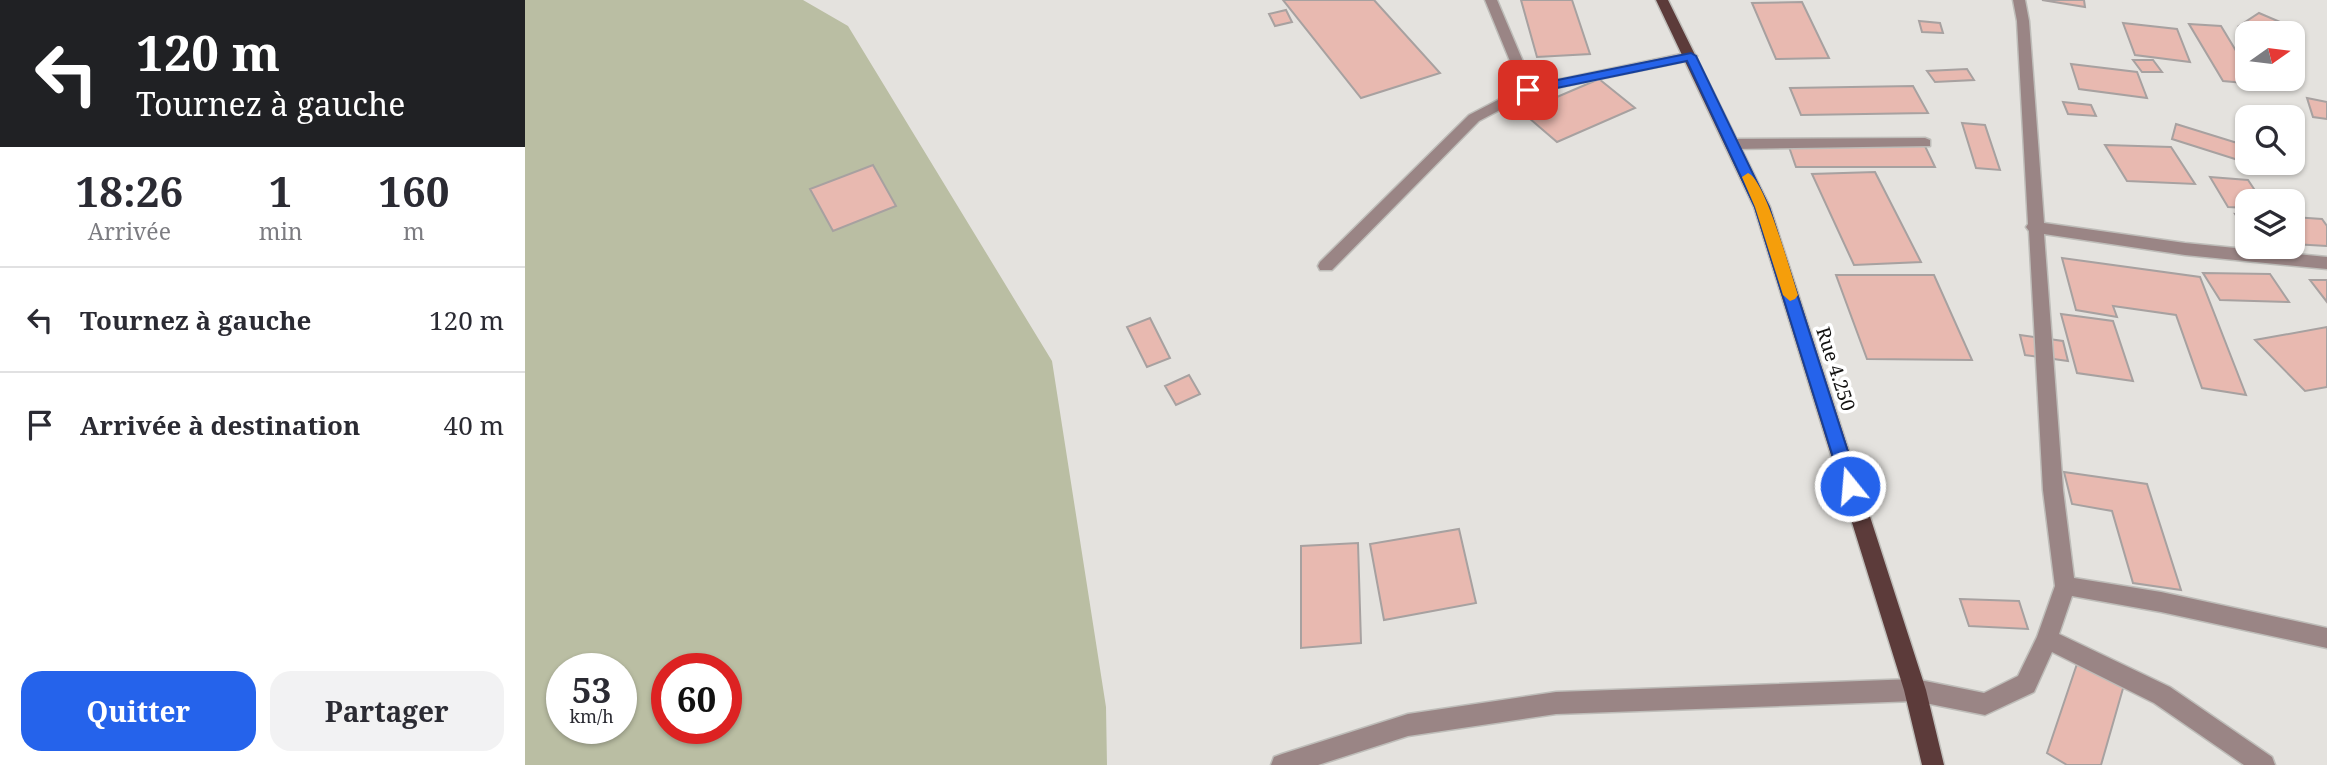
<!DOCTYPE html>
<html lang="fr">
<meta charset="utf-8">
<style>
body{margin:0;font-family:"Noto Serif",serif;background:#f2f2f3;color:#2b2b33;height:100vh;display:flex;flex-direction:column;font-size:26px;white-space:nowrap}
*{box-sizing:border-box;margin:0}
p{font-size:23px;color:#7c7c81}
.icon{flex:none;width:38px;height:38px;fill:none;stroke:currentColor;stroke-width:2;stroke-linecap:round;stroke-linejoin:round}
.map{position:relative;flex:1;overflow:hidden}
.details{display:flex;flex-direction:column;background:#fff;width:525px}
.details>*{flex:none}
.guide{background:#202124;color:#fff;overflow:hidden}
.needle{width:46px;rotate:76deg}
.tools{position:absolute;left:1710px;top:21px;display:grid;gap:14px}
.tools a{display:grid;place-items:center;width:70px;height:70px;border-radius:14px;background:#fff;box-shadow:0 2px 5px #0004;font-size:35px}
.speed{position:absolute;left:21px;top:653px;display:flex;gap:14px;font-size:35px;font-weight:700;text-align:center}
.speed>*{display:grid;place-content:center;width:91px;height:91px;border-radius:50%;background:#fff;box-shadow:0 2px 5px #0004;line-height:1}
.speed small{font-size:18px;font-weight:400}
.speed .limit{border:10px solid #d22;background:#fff;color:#111}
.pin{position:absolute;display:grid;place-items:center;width:60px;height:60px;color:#fff;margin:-30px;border-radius:14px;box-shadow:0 4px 10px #0006}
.me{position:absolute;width:77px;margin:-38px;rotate:343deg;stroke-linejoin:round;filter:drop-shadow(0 0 5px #0008)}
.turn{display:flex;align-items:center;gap:24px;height:147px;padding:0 21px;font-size:32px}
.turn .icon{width:91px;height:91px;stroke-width:2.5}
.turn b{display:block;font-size:49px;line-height:60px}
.eta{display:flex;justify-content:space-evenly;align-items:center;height:119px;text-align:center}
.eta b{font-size:42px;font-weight:700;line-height:49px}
.cta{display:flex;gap:14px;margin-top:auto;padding:14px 21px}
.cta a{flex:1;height:80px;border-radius:21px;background:#2563eb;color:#fff;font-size:28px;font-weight:700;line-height:80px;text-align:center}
.cta a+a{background:#f2f2f3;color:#2b2b33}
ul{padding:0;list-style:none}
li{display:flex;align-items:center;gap:21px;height:105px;padding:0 21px;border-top:2px solid #e1e1e2}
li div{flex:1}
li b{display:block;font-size:26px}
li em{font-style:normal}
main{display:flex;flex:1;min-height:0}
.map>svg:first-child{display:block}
</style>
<main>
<section class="details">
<div class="guide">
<div class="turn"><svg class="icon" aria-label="left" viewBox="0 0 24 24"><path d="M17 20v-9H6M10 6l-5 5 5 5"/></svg><div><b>120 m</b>Tournez à gauche</div></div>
</div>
<div class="eta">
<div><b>18:26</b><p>Arrivée</p></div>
<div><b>1</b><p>min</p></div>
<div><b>160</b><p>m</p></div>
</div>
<ul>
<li><svg class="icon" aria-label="left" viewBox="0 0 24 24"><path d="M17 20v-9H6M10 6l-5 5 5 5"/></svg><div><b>Tournez à gauche</b></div><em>120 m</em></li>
<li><svg class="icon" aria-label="arrive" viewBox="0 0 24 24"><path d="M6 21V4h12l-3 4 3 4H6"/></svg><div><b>Arrivée à destination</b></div><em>40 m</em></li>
</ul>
<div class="cta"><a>Quitter</a><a>Partager</a></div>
</section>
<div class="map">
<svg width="1802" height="765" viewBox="0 0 1802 765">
<rect width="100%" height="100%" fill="#e4e2de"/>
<path fill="#babea3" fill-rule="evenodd" d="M0,0H278L323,26L527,361L581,707L582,765H0ZM37,668H96V728H37ZM142,668H201V728H142Z"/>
<path fill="#e8b9b0" stroke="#a7a1a0" stroke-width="2" d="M758,0H849L915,73L836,98Z
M996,0H1047L1065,54L1012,57Z
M1517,0H1559L1560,7Z
M1277,2L1304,58L1251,59L1227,3Z
M761,10L767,22L750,26L744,14Z
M1734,13L1776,31L1768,37V33H1731L1714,26Z
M1394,21L1415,23L1418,33L1397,32Z
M1598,23L1652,29L1665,62L1610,55Z
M1664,24L1696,26L1722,69V79H1728L1731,84L1698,81Z
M1608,60H1628L1637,72H1617Z
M1546,64L1612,72L1622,98L1554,89Z
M1442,69L1449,80L1410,82L1402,71Z
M1074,79L1110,108L1032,142L997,112Z
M1388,86L1403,113L1276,115L1265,88Z
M1782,98L1802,102V119L1788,117Z
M1538,102L1566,105L1571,116L1543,114Z
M1437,123L1460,125L1475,170L1451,168Z
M1651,124L1722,146V163H1733L1732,166L1647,139Z
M1263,144H1399L1410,167H1271Z
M1580,145L1646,147L1670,184L1602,181Z
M348,165L371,206L308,231L285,189Z
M1350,172L1396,262L1329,265L1287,174Z
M1685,177L1723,180L1737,201H1722V208L1703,207Z
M1710,214L1722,215V234Z
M1768,217L1797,219L1802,226V246L1768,244Z
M1537,258L1675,277L1721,395L1677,388L1651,315L1588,306L1592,317L1551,310Z
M1678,273L1745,274L1764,302L1695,300Z
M1311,275H1409L1447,360L1342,359Z
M1785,280H1802V302Z
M1536,314L1588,321L1608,381L1552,373Z
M625,318L645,358L622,367L602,327Z
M1802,327V387L1780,391L1730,340Z
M1495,335L1538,341L1543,361L1500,355Z
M664,375L675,394L651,405L640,386Z
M1539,472L1622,484L1656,590L1608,583L1587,511L1547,504Z
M934,529L951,603L859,620L845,544Z
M833,543L836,643L776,648V546Z
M1435,599L1494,601L1503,629L1444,626Z
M1556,652L1601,678L1576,765H1542L1522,753Z"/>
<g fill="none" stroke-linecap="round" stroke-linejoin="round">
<g stroke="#bebdb9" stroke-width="3">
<path id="minor" d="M960,0H972L1008,85L1166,52L1172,56L1166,60L1007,93L954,121L807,270H795L793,266L795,262L944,115L996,88Z
M1488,0H1500L1504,21L1519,223L1660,243L1802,257V269L1660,255L1519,234L1538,490L1549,578L1636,592L1802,628V648L1636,612L1547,596L1534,634L1645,687L1747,757L1750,765H1719L1629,703L1527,652L1509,692L1460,715L1390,701L1031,714L883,736L793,765H746L749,757L757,754L883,714L1031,692L1390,679L1459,693L1493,676L1512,637L1530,586L1518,490L1504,231L1501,227L1503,224L1492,21Z
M1400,138L1405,140V146L1208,149L1201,144L1208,139Z"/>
</g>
<g stroke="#bebdb9" stroke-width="3">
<path id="major" d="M1131,0H1143L1245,207L1401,690L1419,765H1397L1379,690L1229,207Z"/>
</g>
<use href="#minor" fill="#9a8585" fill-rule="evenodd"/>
<use href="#major" fill="#5c3b3a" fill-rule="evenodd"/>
</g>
<path fill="#2563eb" stroke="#184099" stroke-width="2" d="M1166,53L1171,56L1244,207L1334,486L1332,492L1325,494L1319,492L1317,486L1230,207L1162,61L1003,94L997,90L1003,86Z"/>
<path fill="#f59e0b" d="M1223,173C1240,179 1266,274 1273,295L1270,299L1265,301L1258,295L1230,207L1217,177Z"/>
<g text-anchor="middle" stroke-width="7" stroke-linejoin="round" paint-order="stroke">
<g font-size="19" fill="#131211" stroke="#fff">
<text transform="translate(1311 369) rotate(72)" y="7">Rue 4.250</text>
</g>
</g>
</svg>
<div class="tools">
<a><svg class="needle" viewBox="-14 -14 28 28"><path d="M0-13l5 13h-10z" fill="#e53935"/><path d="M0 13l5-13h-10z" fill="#7c7c81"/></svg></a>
<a><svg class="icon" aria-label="search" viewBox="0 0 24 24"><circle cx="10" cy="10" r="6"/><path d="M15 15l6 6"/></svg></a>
<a><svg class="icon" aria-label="layers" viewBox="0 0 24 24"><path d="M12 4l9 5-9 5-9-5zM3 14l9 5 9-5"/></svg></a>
</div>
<div class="speed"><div>53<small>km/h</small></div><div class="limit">60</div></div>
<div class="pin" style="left:1003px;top:90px;background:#d93025"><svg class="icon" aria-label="arrive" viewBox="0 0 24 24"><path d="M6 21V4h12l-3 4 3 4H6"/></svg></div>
<svg class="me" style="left:1325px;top:486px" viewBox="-20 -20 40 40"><circle r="17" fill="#2563eb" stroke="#fff" stroke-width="3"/><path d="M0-11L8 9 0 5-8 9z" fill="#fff"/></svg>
</div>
</main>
